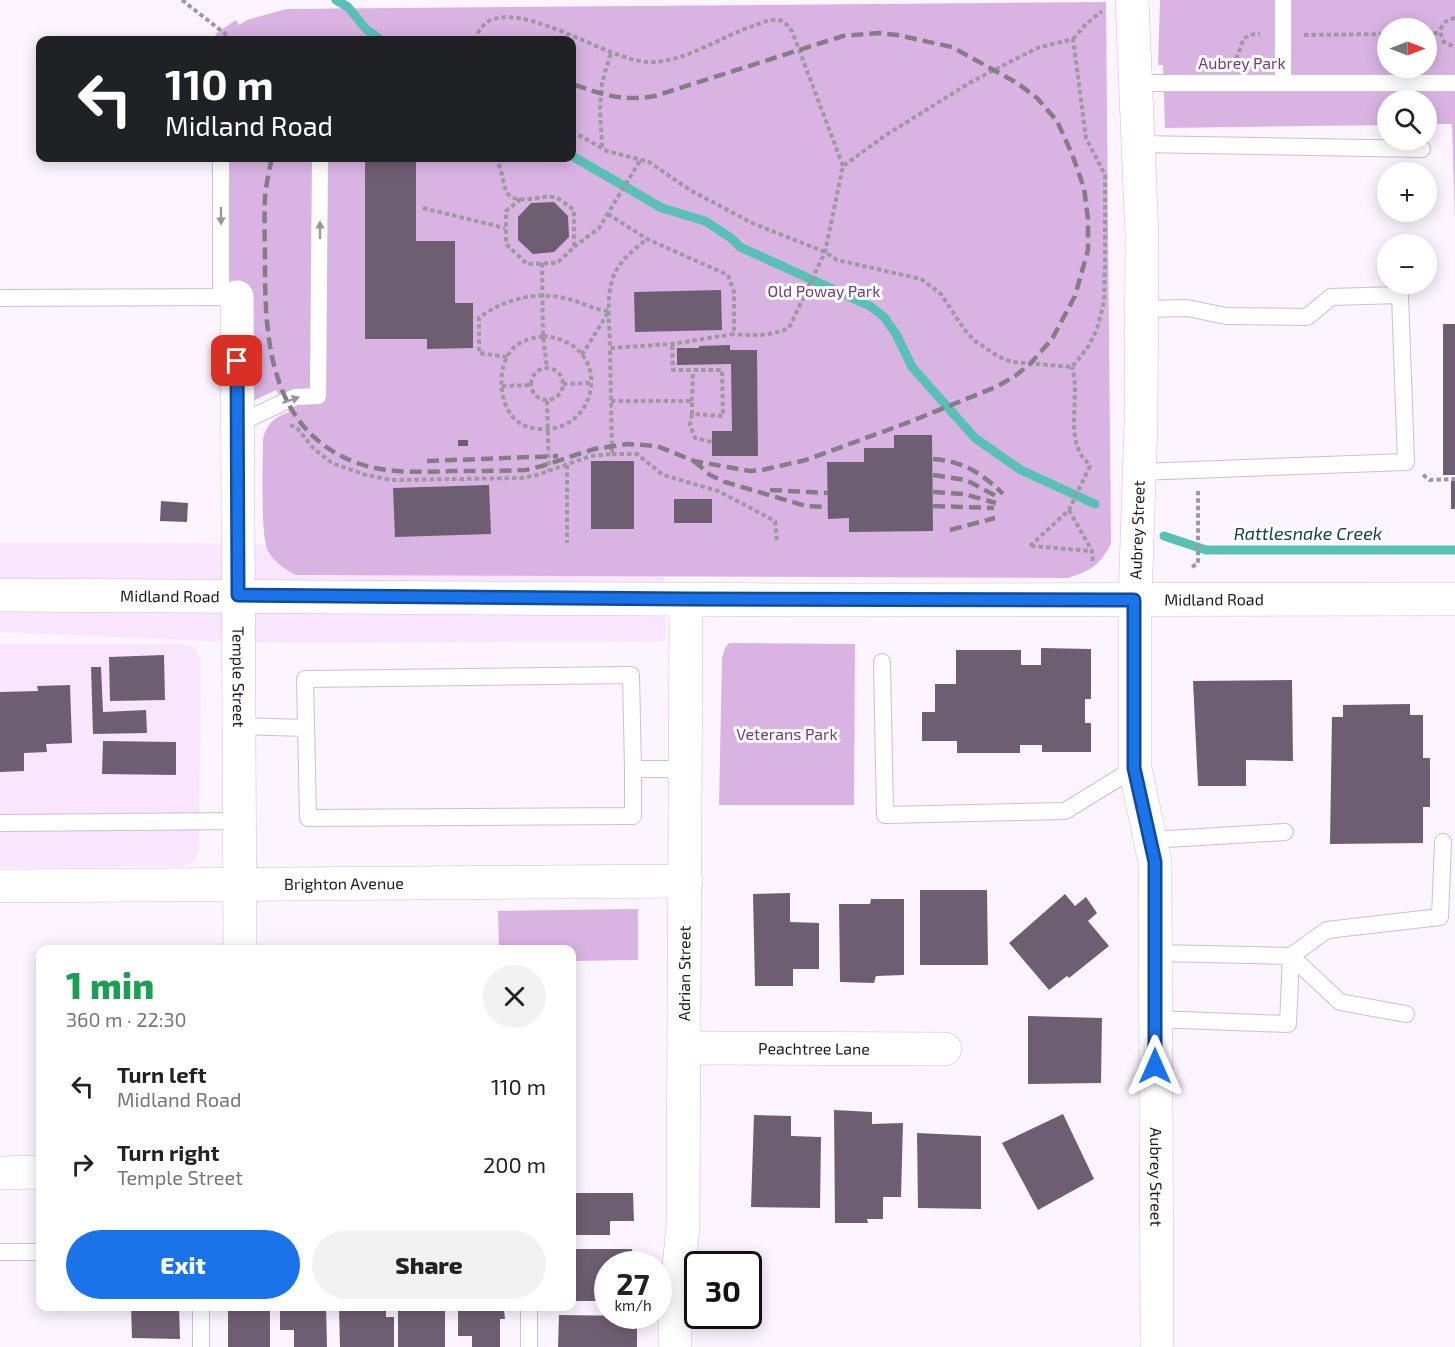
<!DOCTYPE html>
<meta charset="utf-8">
<style>
body{margin:0;font-family:"Exo 2",sans-serif;background:#f2f2f2;color:#222;height:100vh;display:flex;flex-direction:column;font-size:22px;white-space:nowrap}
*{box-sizing:border-box;margin:0}
p{font-size:20px;color:#767676}
.icon{flex:none;width:33px;height:33px;fill:none;stroke:currentColor;stroke-width:2;stroke-linecap:round;stroke-linejoin:round}
.map{position:relative;flex:1;overflow:hidden}
.side{position:absolute;left:36px;top:945px;width:540px;height:366px;display:flex;flex-direction:column;background:#fff;border-radius:12px;box-shadow:0 3px 15px #0003}
.side>*{flex:none}
.banner{position:absolute;left:36px;top:36px;width:540px;height:126px;border-radius:12px;box-shadow:0 3px 15px #0003;background:#202124;color:#fff;overflow:hidden}
.needle{width:39px;rotate:90deg}
.tools{position:absolute;left:1377px;top:18px;display:grid;gap:12px}
.tools a{display:grid;place-items:center;width:60px;height:60px;border-radius:50%;background:#fff;box-shadow:0 3px 15px #0003;font-size:30px}
.speed{position:absolute;left:594px;top:1251px;display:flex;gap:12px;font-size:30px;font-weight:700;text-align:center}
.speed>*{display:grid;place-content:center;width:78px;height:78px;border-radius:50%;background:#fff;box-shadow:0 3px 15px #0003;line-height:1}
.speed small{font-size:15px;font-weight:400}
.speed .limit{border:3px solid #111;border-radius:9px;background:#fff;color:#111}
.pin{position:absolute;display:grid;place-items:center;width:51px;height:51px;color:#fff;margin:-26px;border-radius:12px;box-shadow:0 3px 9px #0006}
.me{position:absolute;width:66px;margin:-33px;rotate:0deg;stroke-linejoin:round;filter:drop-shadow(0 0 4px #0008)}
.turn{display:flex;align-items:center;gap:21px;height:126px;padding:0 30px;font-size:27px}
.turn .icon{width:78px;height:78px;stroke-width:2.5}
.turn b{display:block;font-size:42px;line-height:51px}
.round{display:grid;place-items:center;flex:none;width:63px;height:63px;border-radius:32px;background:#f2f2f2}
.head{display:flex;align-items:center;justify-content:space-between;height:102px;padding:0 30px}
h1{font-size:36px;font-weight:800;line-height:45px;color:#1e9e55}
.action{display:flex;gap:12px;margin-top:auto;padding:12px 30px}
.action a{flex:1;height:69px;border-radius:36px;background:#1a73e8;color:#fff;font-size:24px;font-weight:800;line-height:69px;text-align:center}
.action a+a{background:#f2f2f2;color:#222}
ul{padding:0;list-style:none}
li{display:flex;align-items:center;gap:18px;height:78px;padding:0 30px}
li div{flex:1}
li b{display:block;font-size:22px}
li em{font-style:normal}
.map>svg:first-child{display:block}
</style>
<div class="map">
<svg width="1455" height="1347" viewBox="0 0 1455 1347">
<rect width="100%" height="100%" fill="#fcf4fe"/>
<path fill="#f9e6fe" d="M0,543H198L434,549L664,550L666,641L302,643L204,641L0,632Z
M0,644H184L195,648L201,659L199,851L195,861L184,866L0,868Z"/>
<path fill="#d9b4e3" fill-rule="evenodd" d="M1160,0H1455V219L1452,124H1427L1426,100H1388L1387,125L1165,128L1163,65H1158ZM1388,28H1426V68H1388Z
M1106,2L1111,544C1099,566 1092,570 1068,578L296,575C285,569 275,563 268,551C260,537 263,460 263,439C266,424 275,417 289,412L276,390L253,401L235,282L213,275L212,158H572V40H220L215,34L236,20L239,25L247,20L286,9Z
M729,643L855,644L854,805H719L722,658L725,648Z
M638,909V960L572,961V950L499,949L498,911Z"/>
<g fill="none" stroke-linecap="round" stroke-linejoin="round">
<path stroke="#59c0b6" stroke-width="9" d="M336,0L348,7L366,29L381,40
M572,156L662,208L705,221L731,238L740,247L870,306L884,317L896,334L912,367L975,438L1021,470L1095,504
M1164,536L1206,550H1455"/>
</g>
<path fill="#6e5e72" d="M365,158H416V241H455V303H473V348L427,349V339H365Z
M554,202L568,216L569,237L554,252L533,254L518,240V217L531,203Z
M721,290L722,330L635,332L634,292Z
M1443,324H1455V475H1443Z
M730,345V350H757L758,456H712V431H732L731,364L677,365V348H699V346Z
M894,435H932L933,531L849,532V518L828,519L827,462H864V448H894Z
M458,440H468V446H458Z
M591,461H634V529H591Z
M1451,481H1455V509H1451Z
M489,485L491,534L395,537L393,488Z
M674,499H712V523H674Z
M161,501L188,503L187,522L160,521Z
M1041,648L1091,649V699H1085V723H1091V752H1042V745H1020V753H957V741H922V712H935V684H956V650H1021V665H1041Z
M164,655L165,700L110,701L109,657Z
M91,667H101L103,712L146,710L147,733L93,734Z
M1292,680L1293,761L1246,760V786H1198L1193,681Z
M70,685L72,743L46,744L47,752L24,753V771L0,772V692L38,691L37,686Z
M1410,704V715H1423V758H1430V807H1423V843L1330,844L1332,717H1343V705Z
M103,741L176,742V775L102,774Z
M920,890H987L988,965H920Z
M790,893V922L819,923V969H793V986H755L753,894Z
M1065,894L1075,906L1086,897L1097,913L1088,921L1109,946L1069,978L1067,976L1049,990L1009,943Z
M871,899H904V975L876,976L874,983L840,982L839,904H870Z
M1028,1016L1102,1018L1101,1083L1028,1084Z
M834,1110L872,1112V1124L903,1123L901,1197H883V1219H867L868,1223H835Z
M1063,1114L1094,1179L1038,1210L1002,1143Z
M754,1115L791,1116V1136L821,1137L820,1208L751,1207Z
M917,1133L981,1136V1209L918,1208Z
M572,1193H633L634,1221H610V1235H572Z
M572,1249H632L634,1264H608V1301H572Z
M131,1306H179L180,1339L132,1338Z
M228,1306H270V1347H228Z
M280,1306H326L327,1347H294V1330H280Z
M339,1306H386V1317H394V1347H340Z
M398,1306H445V1347H398Z
M458,1306H500V1310H504L505,1319H500V1347H472V1336H458Z
M559,1315L637,1316V1347H558Z"/>
<g fill="none" stroke-linecap="round" stroke-linejoin="round">
<g stroke="#cfbdd4" stroke-width="18">
<path id="lane" d="M1283,0V83
M1135,83H1455
M1137,144L1422,149
M221,297V158
M0,298L237,297
M237,424L295,397L318,396L320,158
M1139,472L1406,462L1400,295L1331,297L1307,317L1226,316L1187,308L1141,309
M882,662L885,815L1065,811L1135,768
M238,726L306,728
M633,769L631,675L305,679L308,818L633,816V769H686
M0,823L239,821
M1150,840L1285,832
M1155,953L1291,956L1288,1024L1155,1019
M1406,1014L1340,1002L1291,956L1327,930L1440,917L1443,842
M0,1252H40
M201,1306V1347
M529,1347V1306"/>
</g>
<g stroke="#cfbdd4" stroke-width="34">
<g id="street">
<path id="s1" d="M237,297L240,950"/>
<path id="s2" d="M1135,600V768L1155,862L1157,1347"/>
<path id="s3" d="M0,886L686,881"/>
<path id="s4" d="M684,1048L945,1049"/>
<path d="M0,1173L40,1172"/>
<path id="s5" d="M675,1347V1305L683,1227L686,599"/>
</g>
</g>
<g stroke="#cfbdd4" stroke-width="34">
<g id="secondary">
<path d="M1132,0L1142,236L1141,422L1135,600"/>
<path id="s6" d="M0,595L803,600L1455,599"/>
</g>
</g>
<path stroke="#9f98a1" stroke-width="4" stroke-dasharray="4.5 3" stroke-linecap="butt" d="M182,0L233,40
M1455,18C1442,20 1437,30 1444,42L1455,47
M1426,33H1440
M1304,35L1388,34
M1073,39L1086,24L1102,11
M474,40C477,34 481,27 487,22C524,0 606,60 648,62C683,64 723,35 756,25C763,22 771,19 778,20C785,21 788,26 792,31L843,166
M1236,59L1244,38L1254,34H1260
M572,131L607,151L649,162L690,190L752,223L825,252L837,260L921,279L941,294L964,329L975,341L999,357L1012,362L1072,367L1088,347L1097,329L1104,302L1105,265V175L1086,138L1073,39L1037,48L971,82L886,135L843,166L825,252L789,328C770,336 754,336 734,334
M602,147L600,108L602,83L611,52
M494,158C505,169 501,189 510,196C522,204 541,195 554,197C560,198 568,206 574,210V247L557,263L527,264L506,244V211L522,198
M423,208L505,228
M608,214L647,239L728,275L734,292V334L672,344L610,348C610,324 604,291 617,269C624,257 636,248 647,239
M574,247L599,228L641,159
M542,263L543,336L547,368
M543,336C553,337 561,339 570,344C610,368 590,433 540,429C525,428 515,423 507,408C498,390 499,358 517,345C525,339 534,338 543,336Z
M507,357L479,353V318C502,300 535,291 564,298C580,301 593,310 609,311L582,355
M531 384a16 16 0 1 1 32 0a16 16 0 1 1-32 0Z
M563,384L590,383
M502,386L531,385
M547,401L549,471
M611,401H692V414L723,416L722,370H673L672,344
M692,401L693,371
M692,414L690,425L695,438L712,442
M290,425L297,428L314,449L332,463L366,475L392,480L522,478L537,475L591,456L612,454L610,348
M612,454H637L663,475L718,491L775,521L777,541
M567,465V543
M1423,475L1430,480L1455,479
M1069,510L1092,551L1093,564
M1030,546L1069,510L1090,466C1086,461 1081,456 1079,451C1068,425 1080,394 1072,367
M1031,546L1092,551
M1192,567L1198,563V491"/>
<use href="#lane" stroke="#fff" stroke-width="16"/>
<use href="#street" stroke="#fff" stroke-width="33"/>
<use href="#secondary" stroke="#fff" stroke-width="33"/>
<path stroke="#847d86" stroke-width="4.5" stroke-dasharray="12 6" stroke-linecap="butt" d="M272,158C269,171 266,185 265,198C264,221 265,244 265,267C265,345 272,431 357,463C388,474 421,472 453,471C477,471 501,471 526,470L542,466L594,449L628,444L657,446L694,461L750,471L762,470L806,460L912,421L996,387L1015,376L1030,364L1052,339L1075,296L1088,250V219L1084,188L1072,154L1057,121L1037,98L1017,83L952,47L897,35L879,33L843,36L655,96C622,102 602,94 572,84
M933,459C963,461 983,474 1003,494
M427,461L558,456
M694,461L710,475L725,482L806,506L828,507
M933,475L966,480L1000,498
M770,490L828,493
M933,492L964,494L996,503
M933,506L994,508
M950,530L995,518"/>
</g>
<defs><path id="oneway-solid" d="M-6-.8H1V-3.2L6.5 0L1 3.2V.8H-6Z" transform="scale(1.5)"/></defs>
<g fill="#9a979b">
<use href="#oneway-solid" transform="translate(221 216) rotate(90)"/>
<use href="#oneway-solid" transform="translate(320 230) rotate(-90)"/>
<use href="#oneway-solid" transform="translate(291 400) rotate(-19)"/>
</g>
<g fill="none" stroke-linecap="round" stroke-linejoin="round">
<g stroke="#114b97" stroke-width="15">
<path id="route" d="M237,361L238,595L686,599L1134,600V768L1155,862V1066"/>
</g>
<use href="#route" stroke="#1a73e8" stroke-width="10"/>
</g>
<g text-anchor="middle" stroke-width="6" stroke-linejoin="round" paint-order="stroke">
<g font-size="16" fill="#723a81" stroke="#fff">
<text x="1242" y="69">Aubrey Park</text>
<text x="824" y="297">Old Poway Park</text>
<text x="787" y="740">Veterans Park</text>
</g>
<g font-size="16" fill="#1e1720" stroke="#fff">
<text transform="translate(1137 530) rotate(-88)" y="6">Aubrey Street</text>
<text dy="6" stroke="none"><textPath href="#s6" startOffset="170">Midland Road</textPath></text>
<text dy="6" stroke="none"><textPath href="#s6" startOffset="1214">Midland Road</textPath></text>
<text dy="6" stroke="none"><textPath href="#s1" startOffset="380">Temple Street</textPath></text>
<text dy="6" stroke="none"><textPath href="#s3" startOffset="344">Brighton Avenue</textPath></text>
<text dy="6" stroke="none"><textPath href="#s5" startOffset="374">Adrian Street</textPath></text>
<text dy="6" stroke="none"><textPath href="#s4" startOffset="130">Peachtree Lane</textPath></text>
<text dy="6" stroke="none"><textPath href="#s2" startOffset="579">Aubrey Street</textPath></text>
</g>
<g font-size="18" font-style="italic" fill="#154440" stroke="#fff">
<text x="1308" y="540">Rattlesnake Creek</text>
</g>
</g>
</svg>
<div class="tools">
<a><svg class="needle" viewBox="-14 -14 28 28"><path d="M0-13l5 13h-10z" fill="#e53935"/><path d="M0 13l5-13h-10z" fill="#767676"/></svg></a>
<a><svg class="icon" aria-label="search" viewBox="0 0 24 24"><circle cx="10" cy="10" r="6"/><path d="M15 15l6 6"/></svg></a>
<a>+</a>
<a>−</a>
</div>
<div class="speed"><div>27<small>km/h</small></div><div class="limit">30</div></div>
<div class="pin" style="left:237px;top:361px;background:#d93025"><svg class="icon" aria-label="arrive" viewBox="0 0 24 24"><path d="M6 21V4h12l-3 4 3 4H6"/></svg></div>
<svg class="me" style="left:1155px;top:1066px" viewBox="-20 -20 40 40"><path d="M0-17L14 15 0 8-14 15z" fill="#1a73e8" stroke="#fff" stroke-width="4"/></svg>
<div class="banner">
<div class="turn"><svg class="icon" aria-label="left" viewBox="0 0 24 24"><path d="M17 20v-9H6M10 6l-5 5 5 5"/></svg><div><b>110 m</b>Midland Road</div></div>
</div>
<section class="side">
<div class="head"><div><h1>1 min</h1><p>360 m · 22:30</p></div><a class="round"><svg class="icon" aria-label="close" viewBox="0 0 24 24"><path d="M6 6l12 12M18 6L6 18"/></svg></a></div>
<ul>
<li><svg class="icon" aria-label="left" viewBox="0 0 24 24"><path d="M17 20v-9H6M10 6l-5 5 5 5"/></svg><div><b>Turn left</b><p>Midland Road</p></div><em>110 m</em></li>
<li><svg class="icon" aria-label="right" viewBox="0 0 24 24"><path d="M7 20v-9h11M14 6l5 5-5 5"/></svg><div><b>Turn right</b><p>Temple Street</p></div><em>200 m</em></li>
</ul>
<div class="action"><a>Exit</a><a>Share</a></div>
</section>
</div>
